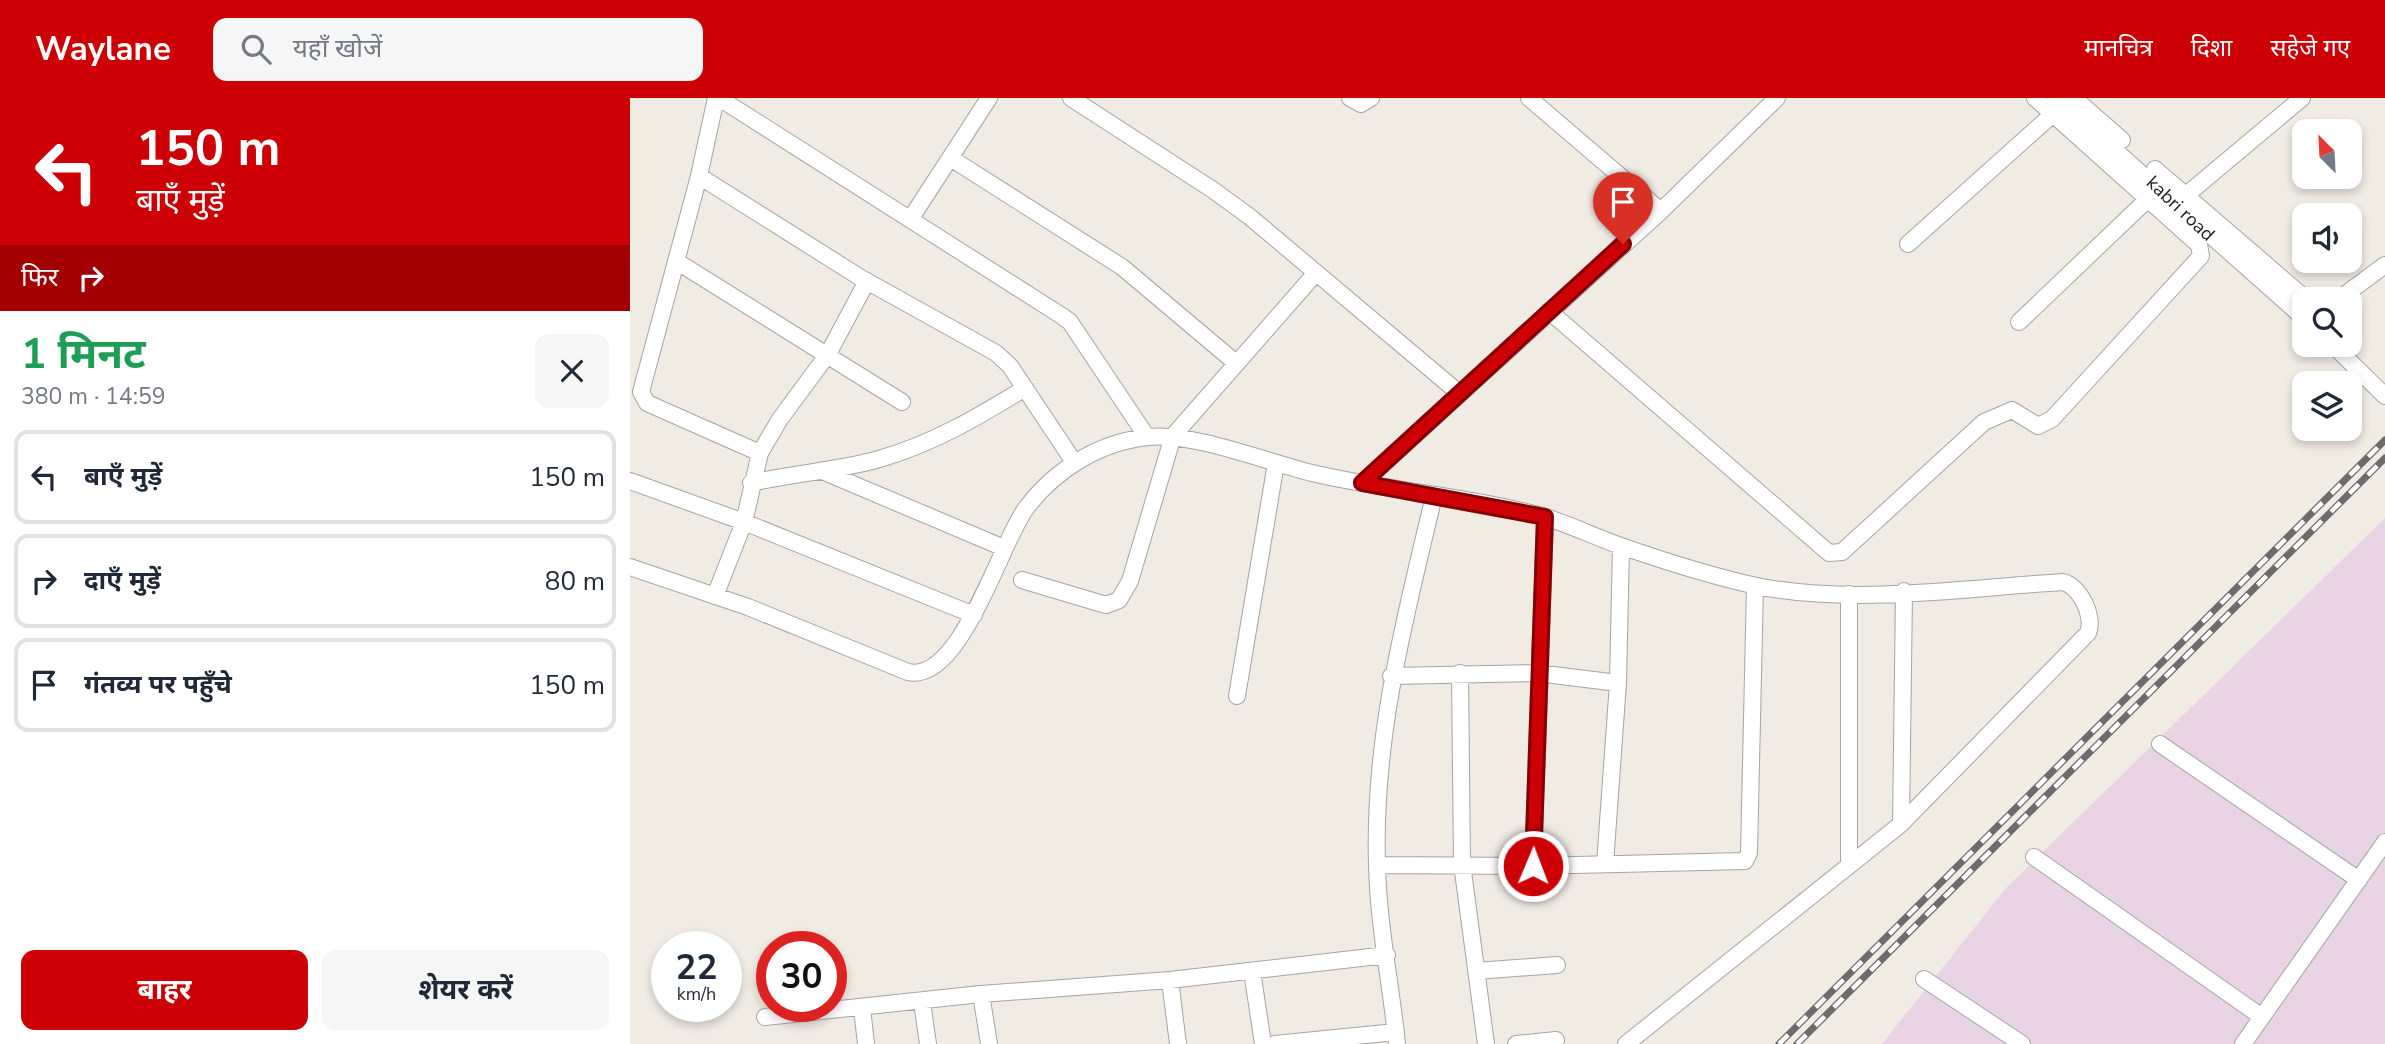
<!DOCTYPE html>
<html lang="hi">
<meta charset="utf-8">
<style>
body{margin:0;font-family:"Nunito Sans","Noto Sans Devanagari",sans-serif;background:#f6f6f7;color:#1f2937;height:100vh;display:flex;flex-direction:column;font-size:26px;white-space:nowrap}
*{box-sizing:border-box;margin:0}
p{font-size:23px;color:#747a83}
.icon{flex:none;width:38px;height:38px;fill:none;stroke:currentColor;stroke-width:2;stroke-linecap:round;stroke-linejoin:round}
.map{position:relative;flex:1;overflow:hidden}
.sheet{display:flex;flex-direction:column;background:#fff;width:630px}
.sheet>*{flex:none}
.banner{background:#cc0005;color:#fff;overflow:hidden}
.needle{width:46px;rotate:336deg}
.tools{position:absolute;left:1662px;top:21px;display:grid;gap:14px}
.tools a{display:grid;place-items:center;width:70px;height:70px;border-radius:14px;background:#fff;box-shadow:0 4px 10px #0003;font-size:35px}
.speed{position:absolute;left:21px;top:833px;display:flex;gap:14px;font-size:35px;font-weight:700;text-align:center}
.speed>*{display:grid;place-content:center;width:91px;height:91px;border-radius:50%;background:#fff;box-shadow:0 4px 10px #0003;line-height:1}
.speed small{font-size:18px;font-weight:400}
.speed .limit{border:10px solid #d22;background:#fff;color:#111}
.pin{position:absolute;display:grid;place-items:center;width:60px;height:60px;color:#fff;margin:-72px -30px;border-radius:50% 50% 50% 0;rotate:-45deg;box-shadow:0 0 7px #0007}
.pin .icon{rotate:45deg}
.me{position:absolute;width:77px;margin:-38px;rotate:1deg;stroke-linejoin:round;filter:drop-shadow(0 0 5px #0008)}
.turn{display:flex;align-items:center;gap:24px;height:147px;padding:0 21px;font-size:32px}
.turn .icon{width:91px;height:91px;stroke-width:2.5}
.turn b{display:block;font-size:49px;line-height:60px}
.then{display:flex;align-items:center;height:66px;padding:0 21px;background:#0003;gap:14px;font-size:26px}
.round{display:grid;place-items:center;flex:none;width:74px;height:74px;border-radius:14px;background:#f6f6f7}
.summary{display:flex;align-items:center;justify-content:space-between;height:119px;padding:0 21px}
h1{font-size:42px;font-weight:700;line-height:52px;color:#1e9e55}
.action{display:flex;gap:14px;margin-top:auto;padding:14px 21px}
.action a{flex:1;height:80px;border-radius:14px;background:#cc0005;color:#fff;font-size:28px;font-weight:700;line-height:80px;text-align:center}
.action a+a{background:#f6f6f7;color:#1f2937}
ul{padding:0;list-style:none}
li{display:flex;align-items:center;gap:21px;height:94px;margin:0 14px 10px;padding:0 7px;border:4px solid #e0e1e3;border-radius:14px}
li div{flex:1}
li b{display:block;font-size:26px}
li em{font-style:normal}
header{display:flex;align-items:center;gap:42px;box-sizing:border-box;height:98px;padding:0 35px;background:#cc0005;color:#fff}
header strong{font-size:33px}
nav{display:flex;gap:38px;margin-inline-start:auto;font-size:24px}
.search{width:490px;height:63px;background:#f6f6f7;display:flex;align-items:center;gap:18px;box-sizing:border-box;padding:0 24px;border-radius:14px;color:#747a83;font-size:26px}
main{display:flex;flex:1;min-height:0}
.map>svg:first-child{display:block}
</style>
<header>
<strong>Waylane</strong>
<div class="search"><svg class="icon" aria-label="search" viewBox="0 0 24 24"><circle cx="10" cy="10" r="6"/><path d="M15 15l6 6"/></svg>यहाँ खोजें</div>
<nav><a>मानचित्र</a><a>दिशा</a><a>सहेजे गए</a></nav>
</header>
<main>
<section class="sheet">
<div class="banner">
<div class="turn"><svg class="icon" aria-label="left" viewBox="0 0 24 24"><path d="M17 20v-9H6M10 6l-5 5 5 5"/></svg><div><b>150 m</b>बाएँ मुड़ें</div></div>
<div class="then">फिर<svg class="icon" aria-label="right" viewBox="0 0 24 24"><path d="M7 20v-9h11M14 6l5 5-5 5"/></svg></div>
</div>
<div class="summary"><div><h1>1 मिनट</h1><p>380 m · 14:59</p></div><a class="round"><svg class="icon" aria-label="close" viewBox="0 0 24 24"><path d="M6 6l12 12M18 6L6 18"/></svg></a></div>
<ul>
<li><svg class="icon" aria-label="left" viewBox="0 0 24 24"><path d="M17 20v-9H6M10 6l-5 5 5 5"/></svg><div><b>बाएँ मुड़ें</b></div><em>150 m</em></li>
<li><svg class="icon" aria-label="right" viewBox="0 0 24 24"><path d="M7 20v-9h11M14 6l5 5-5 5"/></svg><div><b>दाएँ मुड़ें</b></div><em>80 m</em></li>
<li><svg class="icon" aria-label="arrive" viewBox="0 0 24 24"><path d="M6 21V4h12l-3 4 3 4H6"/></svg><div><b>गंतव्य पर पहुँचे</b></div><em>150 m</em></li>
</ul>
<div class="action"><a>बाहर</a><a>शेयर करें</a></div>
</section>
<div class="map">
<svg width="1755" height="946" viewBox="0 0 1755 946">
<rect width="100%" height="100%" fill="#f0ebe3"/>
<path fill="#e9d4e6" d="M1755,420V946H1252L1376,790Z"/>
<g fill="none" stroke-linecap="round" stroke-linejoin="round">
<g stroke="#a5a5a5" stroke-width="18">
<path id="minor" d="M86,0L69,78L11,294L17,305L130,355
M89,0L432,218L440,224L517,339
M441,0L583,92L620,119L829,295
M720,0L731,6L741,0
M899,0L1031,113
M1426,0L1675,221
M1444,0L1492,42
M322,61L492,169L606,265
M1525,71L1676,201
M69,78L231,180L366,255L380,268L444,364
M1555,98L1672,0
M281,120L359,0
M1278,146L1423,16
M46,163L272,304
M1709,201L1755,167
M919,213L1199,455L1212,454L1354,324L1382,312L1408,328L1422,321L1571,158L1569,147L1405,0
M1389,224L1519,100
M1703,247L1755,298
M192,373L374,450
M0,383L114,424L344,517
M121,385C163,375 207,373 249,361C302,346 348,319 395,290
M732,385L1031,113L1147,0
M0,469L118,509L278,574C331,586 371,442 397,409C426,371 470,344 518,339C562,334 637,364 682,375C758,393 837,398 912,418C939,426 965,439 991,448C1034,463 1078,477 1122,487C1217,508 1336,490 1433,484C1450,488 1465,519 1458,535L1271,726L996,946
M392,482L476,507L489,502L500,483L543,338L685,176
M85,498L114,424L130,355L150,321L198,256L237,183
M830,575L832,766L856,946
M761,578L907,575L988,585
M607,598L646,365
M1530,646L1729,782
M1271,726L1274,493
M1404,759L1632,919
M975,766L988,585L991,448
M747,767L903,768L1115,763L1119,755L1125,488
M1219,767V496
M903,768L915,419
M622,873L633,946
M846,873L927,867
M1294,881L1392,946
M540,882L548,946
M351,896L359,946
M292,904L298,946
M232,910L236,946
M135,919L351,896L540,882L757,857
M645,946L766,934
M767,946C761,886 748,826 747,766C743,639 775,520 804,398
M886,946L926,942
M1613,946L1755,744"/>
</g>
<use href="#minor" stroke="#fff" stroke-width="16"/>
<g stroke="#6c6c6c" stroke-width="7">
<path id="rail" d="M1149,946L1755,342
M1167,946L1755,360"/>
</g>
<use href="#rail" stroke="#fff" stroke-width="4.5" stroke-dasharray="13" stroke-linecap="butt"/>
</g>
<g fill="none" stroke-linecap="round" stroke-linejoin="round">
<g stroke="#850003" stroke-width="18">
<path id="route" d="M903,768L915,419L732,385L993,146"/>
</g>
<use href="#route" stroke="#cc0005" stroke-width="12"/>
</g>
<g text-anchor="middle" stroke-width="5" stroke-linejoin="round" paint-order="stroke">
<g font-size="19" fill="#1e1e1e" stroke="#fff">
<text transform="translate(1551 110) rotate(43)" y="7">kabri road</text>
</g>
</g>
</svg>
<div class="tools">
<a><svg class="needle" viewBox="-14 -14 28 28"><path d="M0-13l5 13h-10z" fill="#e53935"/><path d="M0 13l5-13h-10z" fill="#747a83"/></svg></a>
<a><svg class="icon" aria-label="sound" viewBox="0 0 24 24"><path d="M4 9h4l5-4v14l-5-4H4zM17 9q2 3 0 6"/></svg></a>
<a><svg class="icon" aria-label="search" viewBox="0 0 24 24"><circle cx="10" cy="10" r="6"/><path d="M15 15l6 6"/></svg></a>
<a><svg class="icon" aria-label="layers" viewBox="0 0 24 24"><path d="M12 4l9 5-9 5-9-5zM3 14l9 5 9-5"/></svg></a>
</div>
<div class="speed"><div>22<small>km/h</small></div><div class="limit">30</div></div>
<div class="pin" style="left:993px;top:146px;background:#d93025"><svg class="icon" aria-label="arrive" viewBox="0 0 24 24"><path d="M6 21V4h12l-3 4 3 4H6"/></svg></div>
<svg class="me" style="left:903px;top:768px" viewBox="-20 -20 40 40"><circle r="17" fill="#cc0005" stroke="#fff" stroke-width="3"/><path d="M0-11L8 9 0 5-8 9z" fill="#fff"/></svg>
</div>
</main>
